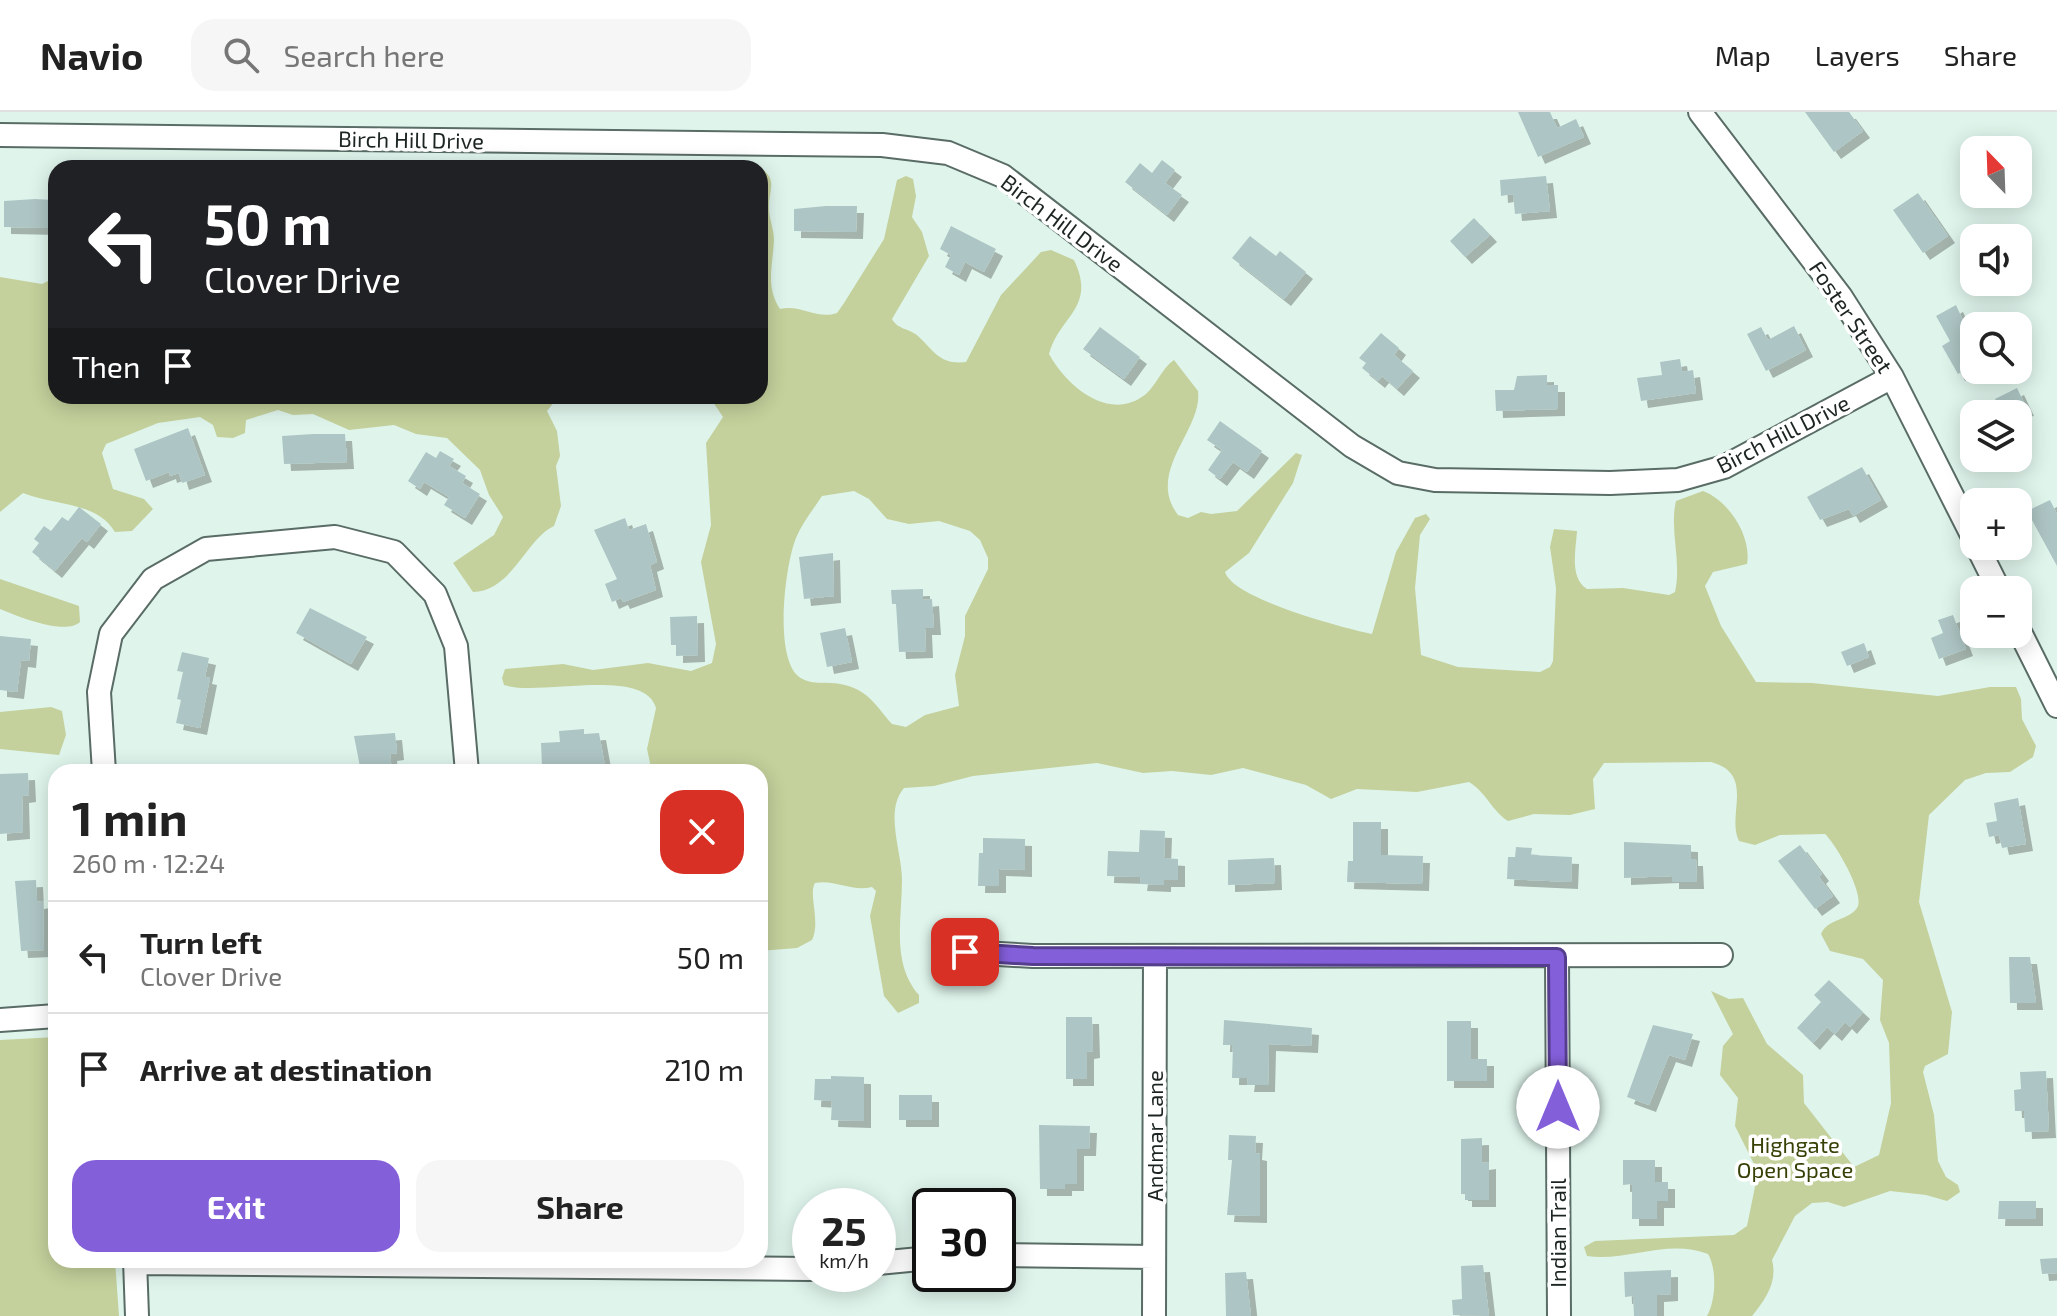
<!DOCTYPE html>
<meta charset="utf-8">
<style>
body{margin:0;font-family:"Exo 2",sans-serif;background:#f6f6f6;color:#222;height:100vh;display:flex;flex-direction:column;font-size:30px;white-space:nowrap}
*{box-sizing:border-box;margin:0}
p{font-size:26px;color:#767676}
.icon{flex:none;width:44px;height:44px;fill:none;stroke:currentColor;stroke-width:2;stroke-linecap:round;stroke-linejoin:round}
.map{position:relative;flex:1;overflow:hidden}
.sheet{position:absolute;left:48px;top:652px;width:720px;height:504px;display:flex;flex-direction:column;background:#fff;border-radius:24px;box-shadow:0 4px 20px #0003}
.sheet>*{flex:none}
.hud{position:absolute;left:48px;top:48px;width:720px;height:244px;border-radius:24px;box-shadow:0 4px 20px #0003;background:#202124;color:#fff;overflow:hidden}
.needle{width:52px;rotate:337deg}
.fabs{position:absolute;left:1960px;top:24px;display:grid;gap:16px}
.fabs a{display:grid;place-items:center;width:72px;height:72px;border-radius:16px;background:#fff;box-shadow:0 4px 20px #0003;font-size:40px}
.speed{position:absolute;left:792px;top:1076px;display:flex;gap:16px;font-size:40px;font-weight:700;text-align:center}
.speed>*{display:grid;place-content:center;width:104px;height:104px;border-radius:50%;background:#fff;box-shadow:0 4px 20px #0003;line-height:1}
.speed small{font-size:20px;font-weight:400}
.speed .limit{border:4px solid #111;border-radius:12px;background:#fff;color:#111}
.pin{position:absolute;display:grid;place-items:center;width:68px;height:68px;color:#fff;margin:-34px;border-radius:16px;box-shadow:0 4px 12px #0006}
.me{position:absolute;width:88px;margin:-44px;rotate:0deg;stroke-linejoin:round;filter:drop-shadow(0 0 6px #0008)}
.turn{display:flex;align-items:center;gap:28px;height:168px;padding:0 24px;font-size:36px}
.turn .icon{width:104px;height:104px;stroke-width:2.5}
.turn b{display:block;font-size:56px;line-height:68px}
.then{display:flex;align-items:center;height:76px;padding:0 24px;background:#0003;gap:16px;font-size:30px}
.round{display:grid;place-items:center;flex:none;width:84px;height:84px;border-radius:24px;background:#f6f6f6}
.overview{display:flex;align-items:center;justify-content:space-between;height:136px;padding:0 24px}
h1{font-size:48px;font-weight:700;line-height:60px}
.primary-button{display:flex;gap:16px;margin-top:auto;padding:16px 24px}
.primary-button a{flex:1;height:92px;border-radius:24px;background:#845fda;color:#fff;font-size:32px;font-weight:700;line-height:92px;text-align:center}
.primary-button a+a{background:#f6f6f6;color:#222}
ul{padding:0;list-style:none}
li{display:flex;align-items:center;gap:24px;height:112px;padding:0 24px;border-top:2px solid #e0e0e0}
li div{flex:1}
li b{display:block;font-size:30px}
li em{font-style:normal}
header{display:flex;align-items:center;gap:48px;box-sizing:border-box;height:112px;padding:0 40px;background:#fff;border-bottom:2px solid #e0e0e0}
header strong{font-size:38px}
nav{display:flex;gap:44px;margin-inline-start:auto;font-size:28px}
.search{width:560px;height:72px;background:#f6f6f6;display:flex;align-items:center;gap:20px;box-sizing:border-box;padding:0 28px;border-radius:24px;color:#767676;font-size:30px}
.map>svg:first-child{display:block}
</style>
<header>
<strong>Navio</strong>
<div class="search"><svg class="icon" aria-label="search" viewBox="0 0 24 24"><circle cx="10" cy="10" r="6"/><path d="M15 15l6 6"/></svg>Search here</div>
<nav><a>Map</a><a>Layers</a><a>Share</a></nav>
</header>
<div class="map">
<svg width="2057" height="1204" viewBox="0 0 2057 1204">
<defs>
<filter id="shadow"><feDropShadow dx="7" dy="7" stdDeviation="0" flood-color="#0004"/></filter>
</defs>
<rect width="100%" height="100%" fill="#dff5ec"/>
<path fill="#c4d19c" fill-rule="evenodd" d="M760,56C779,67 768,80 769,96C769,107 774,117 774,128C773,153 765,174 780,197C801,192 817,208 837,201L844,191L884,127L897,68L906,64L913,67L916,84L912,105L922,120L929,144L892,207C898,218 909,216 918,224C935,240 940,253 966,250L1001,183L1041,140L1051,138L1074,148C1097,196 1059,204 1049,242C1067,275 1110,311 1146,282C1157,272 1162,256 1174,248L1198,279C1203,318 1145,359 1178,403L1188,406L1201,400L1211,402L1237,399L1296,341L1302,343L1293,371L1249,441L1225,460C1233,487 1344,516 1372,522L1396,440L1415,406L1426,402L1430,407L1420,423L1415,476L1421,543L1458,555L1540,560L1550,555L1553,549L1556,476L1550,435L1554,417L1577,419C1576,437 1569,466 1587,477L1623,476L1669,483L1675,480C1682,449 1669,418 1676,389L1703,379C1728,388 1752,424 1747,452L1713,460L1705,474L1721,514L1756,570L1812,571L1938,584L1990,575H2016L2021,587L2022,607L2036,634L2033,645L2010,660L1986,661L1965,668L1929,703L1919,790L1952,900L1948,942L1925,954L1923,960L1934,1003L1938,1049L1946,1065L1958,1073L1960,1080L1947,1089L1926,1083L1890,1079L1844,1095L1828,1090L1812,1091L1795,1104L1772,1148C1778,1170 1765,1188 1752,1204H1707C1716,1188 1717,1157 1708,1142C1668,1126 1627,1150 1587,1144L1584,1135L1595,1129L1734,1123L1747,1114L1758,1060L1735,1014L1738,986L1720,963L1723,934L1733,922L1711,879L1729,887L1743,886L1767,932L1803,963L1804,991L1854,1055L1879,1043L1891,991L1889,931L1880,908L1883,868L1863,847L1830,839L1821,822C1828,806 1848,809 1857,796C1866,783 1835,731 1825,722L1780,723L1755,733L1739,729C1726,703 1756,662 1711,650L1604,651L1593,667L1595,697L1570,703L1534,702L1508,709C1492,699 1486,680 1469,670L1417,680L1357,677L1331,687L1306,673L1243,656L1211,663L1172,659L1143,661L1097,651L973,664L934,674L904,676C884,699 902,740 902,768C902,807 891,851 919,883V891L898,901L884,884L870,804L876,779L872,775C851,780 835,767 815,771C808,782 821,810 812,828L797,836L760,839V660H652L647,637L656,596C644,554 538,585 504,573L502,566L505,557L563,552L593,558L648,551L691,559L712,551L716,532L701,450L711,413L706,331L723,305L709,284H760ZM854,379L869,387L887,407L909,412L939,409L970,419L980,428L988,446V457L965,504V524L955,563L959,594L925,603L906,615L892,612C876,594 867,576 840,572C826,569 810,574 798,564C774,543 785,453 796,426C802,411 813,398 822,384Z
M0,165L42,172L56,165V284H559L547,299L557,319L560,344L556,354L561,394L554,414C526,427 512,479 473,480L453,451L494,423L503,405L489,383L480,358L447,326L416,322L394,313L349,318L313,302L293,303L278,298L246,308L245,321L233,326L217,325L213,313L200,305L158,311L106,332L102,341L113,377L144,387L153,397L132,419L115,420C96,389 55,394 23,381L0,400Z
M0,467L79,494L80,510C65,524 17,504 0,497Z
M51,595L62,599L66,623L59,643L0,637V600Z
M56,925V1148H115L119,1204H0V928Z"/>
<path fill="#adc5c4" filter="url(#shadow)" d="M1518,0H1550L1557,16L1576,7L1584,25L1538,45Z
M1805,0H1849L1863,19L1834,40Z
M1162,48L1175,58L1165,71L1182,83L1167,103L1125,70L1140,51L1152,61Z
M1546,64L1550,99L1515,102L1513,82L1501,84L1500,68Z
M1918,81L1948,124L1923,141L1893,98Z
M35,87L53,88L52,116L4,115V89Z
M826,94H857L856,120L794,119V97Z
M1474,106L1490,123L1465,145L1450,129Z
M951,114L996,137L984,160L965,150L959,163L945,155L951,143L940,137Z
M1250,124L1276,144L1280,139L1306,160L1284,187L1232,146Z
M1956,193L1974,232V253L1958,262L1942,234L1950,229L1936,204Z
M1794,214L1806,238L1766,259L1747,222L1761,215L1768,228Z
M1100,215L1140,245L1124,267L1083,237Z
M1381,221L1399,236L1394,243L1413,259L1397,277L1382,264L1378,269L1362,256L1366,251L1359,246Z
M1680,247L1682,260L1693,258L1696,281L1641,289L1637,266L1662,263L1660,250Z
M1547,263V273H1558V297L1496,299L1495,278H1514L1517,264Z
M2017,276L2027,297L2002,302L1995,287Z
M1220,309L1262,339L1247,360L1233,350L1220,367L1208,358L1222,338L1207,328Z
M188,316L205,363L182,371L179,361L170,364L169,360L146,369L134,337Z
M313,322H345L347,350L284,352L282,324Z
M440,339L454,347L449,354L466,364L462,371L480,382L465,406L444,393L449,385L424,370L420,377L408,369L426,340L436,346Z
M1862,355L1881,388L1853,404L1849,397L1820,408L1807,385Z
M2050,388L2057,402V454L2027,399Z
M79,395L101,412L87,430L82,426L55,459L32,440L39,431L34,427L44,414L51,419L62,405L68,409Z
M625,406L629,418L646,412L657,450L650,453L656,478L623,490L621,486L612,490L605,472L617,467L594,418Z
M833,441L834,484L804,487L799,445Z
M923,477V488L932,487L934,516H925L926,539L899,540L896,492H892L891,478Z
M310,496L367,525L351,552L296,521Z
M1953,503L1966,537L1939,547L1931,526L1943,521L1938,508Z
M697,504L698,543L676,544V533H671L670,505Z
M845,516L852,550L827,555L820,521Z
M0,524L31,527L29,549L21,548L17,580L0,578Z
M1864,531L1869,545L1847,554L1841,540Z
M182,540L209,546L205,565L210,566L200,616L176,611L181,588L177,587L183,560L177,559Z
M584,617V622L599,621L605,654L590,655V660H552L551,655H542L541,631L560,630L559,619Z
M395,621L397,641L390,642L392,660H361L354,624Z
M28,661L29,683L22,684L23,720L0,722V662Z
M2018,686L2026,732L2002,736L1999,723L1989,725L1986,711L1997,709L1994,691Z
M1353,710H1381V743L1423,744L1422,772L1347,770L1348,749H1353Z
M1140,718L1165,719L1164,746L1178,747V768H1164V773L1140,772L1141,765L1107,764L1108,739L1139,740Z
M983,726L1025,727V758L999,757V774H978L979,741H983Z
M1624,730L1691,733V747H1696L1697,770H1672V764L1624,766Z
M1800,733L1822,762L1819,765L1833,784L1815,797L1778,749Z
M1516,735L1532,736L1531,743L1572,745L1571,770L1507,767L1508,745H1515Z
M1274,746L1275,771L1228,773V748Z
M36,768L37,790L43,789L44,838L21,839L15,769Z
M2009,845H2030L2036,891H2010Z
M1829,868L1863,900L1850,915L1845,910L1835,922L1827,915L1813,931L1797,916L1821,890L1814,883Z
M1066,905H1092L1093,939L1087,940V967H1066Z
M1224,908L1312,916L1311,934L1269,932L1268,973H1247L1248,966H1232L1233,933H1223Z
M1447,909H1471V947H1487V969H1447Z
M1653,913L1693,922L1685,948L1669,943L1649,993L1627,985Z
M2046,959L2049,1019L2025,1020L2024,999H2015L2014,978L2021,977L2020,960Z
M831,964L864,965V1009L831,1008L832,989L814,988L815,967H831Z
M899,983H932V1008H899Z
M1039,1013L1090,1014L1089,1037H1077V1072H1065V1077H1040Z
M1229,1023L1256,1024L1255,1041L1260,1042V1104L1227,1103L1232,1048H1228Z
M1482,1026V1051L1489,1050V1088H1465V1082H1461V1027Z
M1623,1048H1655V1070H1668V1089H1657V1107H1632V1072L1623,1073Z
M1999,1089H2036V1107H1998Z
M2057,1146V1161L2042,1162L2040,1147Z
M1483,1153L1489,1204L1453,1203L1452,1188L1462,1187L1461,1154Z
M1671,1158V1182L1657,1183V1204H1634L1633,1184L1625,1185L1624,1160Z
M1246,1160L1251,1204H1226L1225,1161Z"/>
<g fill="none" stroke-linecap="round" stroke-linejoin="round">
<g stroke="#596c65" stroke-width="26">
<path id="minor" d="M1700,0L1841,185L1892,265L1974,427
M0,23L882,33L948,41L1003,64L1352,334L1398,361L1435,368L1610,371L1678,368L1724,355L1892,265
M1977,434L1999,478
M2018,516L2057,594
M104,660L99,580L111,522L153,467L206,437L335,425L394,440L435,482L456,534L467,660
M965,840L1033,844L1721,843
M1557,845L1559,1204
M0,908L56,904
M998,1143L1154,1145
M135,1148L137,1204
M136,1151L810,1157
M878,1151L930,1146
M1154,1204L1155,844"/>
</g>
<use href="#minor" stroke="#fff" stroke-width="22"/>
</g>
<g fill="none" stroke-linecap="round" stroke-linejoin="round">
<g stroke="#563e8e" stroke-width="20">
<path id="route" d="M965,840L1033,844L1557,845L1558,995"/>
</g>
<use href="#route" stroke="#845fda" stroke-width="14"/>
</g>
<g text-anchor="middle" stroke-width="7" stroke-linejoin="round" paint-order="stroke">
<g font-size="22" fill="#1d2522" stroke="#fff">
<text transform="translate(411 28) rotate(1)" y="8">Birch Hill Drive</text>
<text transform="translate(1062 111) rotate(37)" y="8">Birch Hill Drive</text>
<text transform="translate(1851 205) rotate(56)" y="8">Foster Street</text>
<text transform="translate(1783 322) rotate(-27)" y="8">Birch Hill Drive</text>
<text transform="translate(1155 1024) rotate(-90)" y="8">Andmar Lane</text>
<text transform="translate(1558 1121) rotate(-90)" y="8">Indian Trail</text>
</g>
<g font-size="22" fill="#374106" stroke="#fff">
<text x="1795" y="1041">Highgate<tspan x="1795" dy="25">Open Space</tspan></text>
</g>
</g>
</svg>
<div class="fabs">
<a><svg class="needle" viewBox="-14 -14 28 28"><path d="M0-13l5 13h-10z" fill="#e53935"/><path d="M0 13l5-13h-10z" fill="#767676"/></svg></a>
<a><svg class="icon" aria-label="sound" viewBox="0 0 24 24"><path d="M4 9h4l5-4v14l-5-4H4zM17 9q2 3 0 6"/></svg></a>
<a><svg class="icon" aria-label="search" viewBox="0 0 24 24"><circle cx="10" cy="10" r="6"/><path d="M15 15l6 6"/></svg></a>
<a><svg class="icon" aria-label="layers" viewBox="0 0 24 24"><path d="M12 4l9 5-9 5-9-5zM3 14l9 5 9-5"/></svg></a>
<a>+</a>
<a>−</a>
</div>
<div class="speed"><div>25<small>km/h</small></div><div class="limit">30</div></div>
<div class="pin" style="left:965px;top:840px;background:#d93025"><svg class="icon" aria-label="arrive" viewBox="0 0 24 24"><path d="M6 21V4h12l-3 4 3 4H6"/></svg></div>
<svg class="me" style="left:1558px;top:995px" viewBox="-20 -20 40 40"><circle r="19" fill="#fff"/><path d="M0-13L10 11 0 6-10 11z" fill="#845fda"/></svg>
<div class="hud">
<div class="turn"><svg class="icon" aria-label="left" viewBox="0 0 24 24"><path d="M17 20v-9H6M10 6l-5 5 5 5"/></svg><div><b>50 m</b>Clover Drive</div></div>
<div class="then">Then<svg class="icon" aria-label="arrive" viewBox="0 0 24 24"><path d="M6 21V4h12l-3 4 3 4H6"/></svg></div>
</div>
<section class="sheet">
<div class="overview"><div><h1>1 min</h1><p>260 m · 12:24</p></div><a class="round" style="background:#d93025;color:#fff"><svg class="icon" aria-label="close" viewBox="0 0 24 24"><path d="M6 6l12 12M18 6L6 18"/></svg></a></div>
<ul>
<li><svg class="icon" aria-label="left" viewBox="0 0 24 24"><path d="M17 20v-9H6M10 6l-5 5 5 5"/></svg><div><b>Turn left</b><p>Clover Drive</p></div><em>50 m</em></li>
<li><svg class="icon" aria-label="arrive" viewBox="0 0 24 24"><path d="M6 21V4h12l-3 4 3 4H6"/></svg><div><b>Arrive at destination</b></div><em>210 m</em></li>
</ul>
<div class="primary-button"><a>Exit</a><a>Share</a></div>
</section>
</div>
